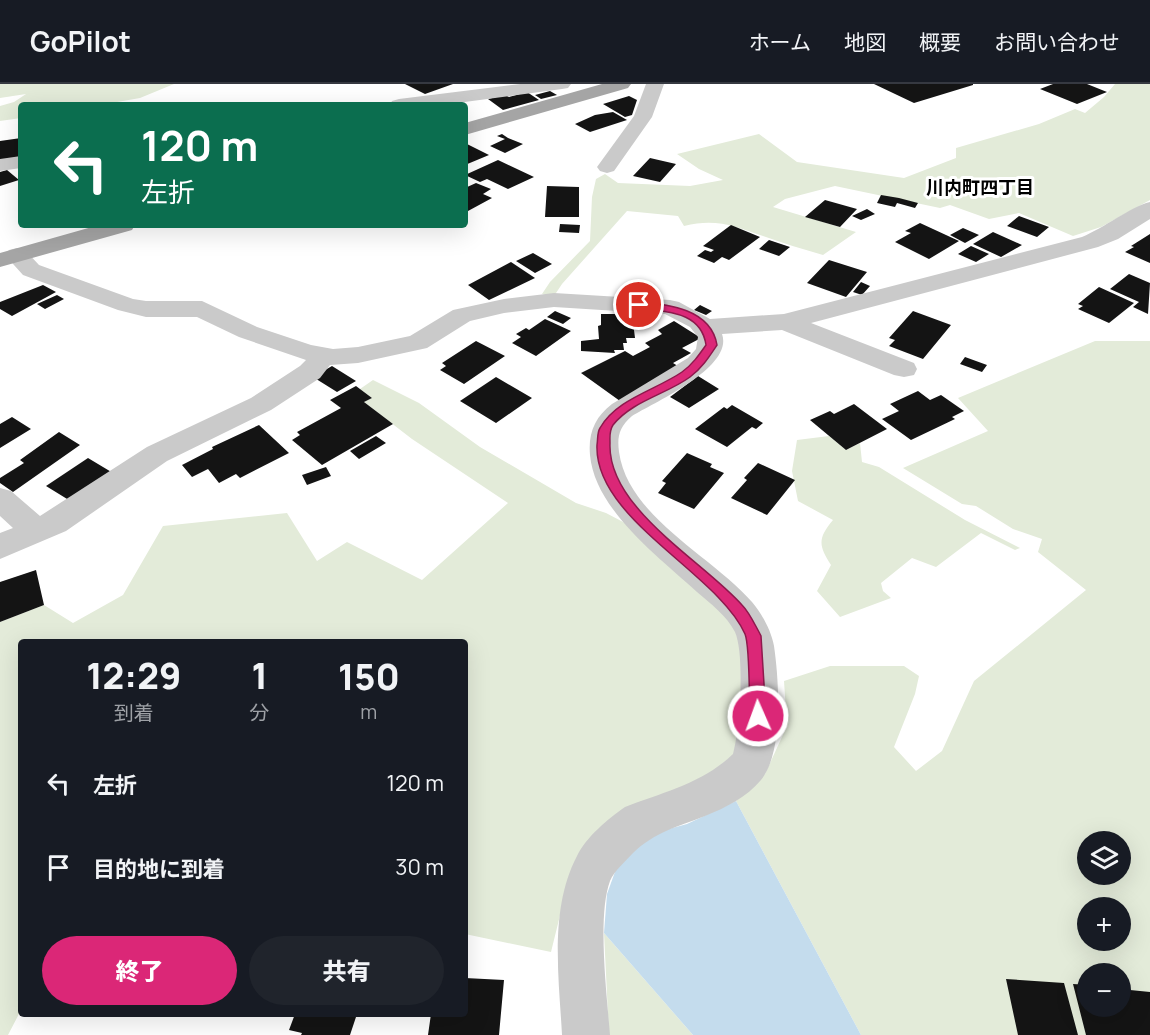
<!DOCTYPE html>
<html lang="ja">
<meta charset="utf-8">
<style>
body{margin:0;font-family:Manrope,"Noto Sans JP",sans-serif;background:#20242c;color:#f1f3f6;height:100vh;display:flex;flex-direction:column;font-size:22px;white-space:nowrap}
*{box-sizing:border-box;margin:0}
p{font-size:20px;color:#9ea1a6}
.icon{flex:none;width:33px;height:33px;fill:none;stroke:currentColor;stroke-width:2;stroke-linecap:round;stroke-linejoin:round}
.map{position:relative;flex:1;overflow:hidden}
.details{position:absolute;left:18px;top:555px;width:450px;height:378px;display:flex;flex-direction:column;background:#171b24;border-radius:6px;box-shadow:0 6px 24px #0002}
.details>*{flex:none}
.guide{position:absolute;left:18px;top:18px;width:450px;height:126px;border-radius:6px;box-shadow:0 6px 24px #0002;background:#0b6e4f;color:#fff;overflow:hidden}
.fabs{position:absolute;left:1077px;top:747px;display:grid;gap:12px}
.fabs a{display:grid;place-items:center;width:54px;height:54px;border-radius:50%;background:#171b24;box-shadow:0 6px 24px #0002;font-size:30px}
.pin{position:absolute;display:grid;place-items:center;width:51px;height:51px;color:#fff;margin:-26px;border:3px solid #fff;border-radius:50%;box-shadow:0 2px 6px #0007}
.me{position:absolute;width:66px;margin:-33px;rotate:358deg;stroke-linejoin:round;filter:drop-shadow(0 0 4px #0008)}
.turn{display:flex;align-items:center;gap:21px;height:126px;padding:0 24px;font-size:27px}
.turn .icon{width:78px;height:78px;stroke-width:2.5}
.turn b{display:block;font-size:42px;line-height:51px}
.eta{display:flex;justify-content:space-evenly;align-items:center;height:102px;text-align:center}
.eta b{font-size:36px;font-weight:800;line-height:42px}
.action{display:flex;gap:12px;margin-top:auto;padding:12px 24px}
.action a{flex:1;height:69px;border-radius:36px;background:#db2777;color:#fff;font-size:24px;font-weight:800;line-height:69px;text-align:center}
.action a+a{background:#20242c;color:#f1f3f6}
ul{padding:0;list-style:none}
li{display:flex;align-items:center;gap:18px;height:84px;padding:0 24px}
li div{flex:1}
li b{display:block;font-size:22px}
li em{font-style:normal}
header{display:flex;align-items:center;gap:36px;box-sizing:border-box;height:84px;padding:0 30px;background:#171b24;border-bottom:2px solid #363941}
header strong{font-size:28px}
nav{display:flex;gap:33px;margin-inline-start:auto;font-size:21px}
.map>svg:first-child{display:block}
</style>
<header>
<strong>GoPilot</strong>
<nav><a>ホーム</a><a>地図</a><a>概要</a><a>お問い合わせ</a></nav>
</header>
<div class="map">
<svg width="1150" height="951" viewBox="0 0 1150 951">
<rect width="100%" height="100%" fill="#fff"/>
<path fill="#e3ebd9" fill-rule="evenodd" d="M0,0H174L140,14L100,21H21V34L0,37V22L14,18L26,10L0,14Z
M1115,0H1150V116L1101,143L1073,152L1019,129L989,135L950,121L940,124L835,102L785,115L773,123L856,148L823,171C803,165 782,159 763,152C734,142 716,134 684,142L678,132L627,127L562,200L554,212L542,210L550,198L590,157L592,113L596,95L605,90L618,99L690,102L723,96L699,85L677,70L759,50L797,78L904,94L956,74V64L1039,40L1075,25L1085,29L1104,13Z
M1095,257H1150V951H861L736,717L765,690L787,642L784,597L830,582H904L919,592L915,610L894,663L916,687L942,667L974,597L1086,506L1038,468L1042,455L1013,445L976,422L962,420L903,384L988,347L958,314ZM1088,758H1120V790H1088ZM1088,824H1120V856H1088ZM1088,890H1120V922H1088Z
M373,296L419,319L480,363L576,419L606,429L625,439L725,528L738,549L743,568L737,668L567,803L551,868L465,850V558H21V926L8,951H0V538L44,521L73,539L123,511L163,442L287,429L317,477L347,458L422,496L508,419L412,355L364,318L372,314L360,305Z
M829,352L846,366L860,359L862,378L879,383L965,436L1020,464L1015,466L981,449L936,483L912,474L881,499L883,507L891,514L840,533L817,507L831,481C818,461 818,454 833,436L798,417L792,387L797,356Z
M604,849L693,951H609Z"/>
<path fill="#c4dced" d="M736,717L861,951H693L604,849L607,810L620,774L654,749L687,740Z"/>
<path fill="#141414" d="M405,0H453L425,10Z
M874,0H973V1L914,19Z
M1053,0H1087L1107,8L1077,20L1040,5Z
M550,7L557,11L541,15L535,11Z
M527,8L539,16L503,26L488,15L505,11L509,13Z
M629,12L637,16L632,31L625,33L603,20Z
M613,28L627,36L590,48L575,40L595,31Z
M502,50L508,54L523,60L505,69L490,62L505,55L497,52Z
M21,54V73L0,76V57Z
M465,59L489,71L465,81Z
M650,74L676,80L660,98L633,92Z
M498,76L534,93L508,105L487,95L480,98L465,91Z
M7,86L19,96L0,102V88Z
M476,99L491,105L483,110L492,114L468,127L465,126V104Z
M547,102L579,103V133H545Z
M881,111L899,114L918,119L915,124L897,119L895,123L877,119Z
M825,116L857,125L840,143L805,133Z
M867,125L875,130L861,136L852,132Z
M1019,132L1049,143L1037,153L1007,142Z
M920,139L959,157L929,175L895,158L911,149L905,147Z
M560,140L580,141L579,149L559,148Z
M731,141L760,153L729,176L722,173L714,179L697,172L705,166L711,168L714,166L703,162Z
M963,144L979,151L965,159L950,151Z
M993,148L1022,161L1001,173L973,160Z
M1150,150V179L1125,168L1134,163L1131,162Z
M769,156L790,163L779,172L759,165Z
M971,162L989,170L976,178L958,170Z
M533,169L552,180L535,189L516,177Z
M829,176L867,188L846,213L807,199Z
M511,178L535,194L489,216L468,201Z
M1129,190L1150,199L1148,230L1133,223L1139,218L1110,205Z
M861,198L870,202L862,211L853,208Z
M43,201L56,208L12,232L0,225V218Z
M1099,203L1134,219L1109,239L1078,225L1083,222L1078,220Z
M57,211L64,215L45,225L37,220Z
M700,221L712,227L706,231L694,226Z
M555,227L571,234L563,240L547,233Z
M913,227L951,241L923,275L889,262L895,256L889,254Z
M601,230H632L635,254H626L627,259H623L624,266H614L615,269L581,267V257L599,255L598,242L601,241Z
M545,235L571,247L536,272L512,259L521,253L516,250L526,244L529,246Z
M674,237L701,254L682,264L691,269L673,279L681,284L620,317L581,289L625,267L633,272L650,263L645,259L662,250L658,246Z
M476,257L505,272L464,300L440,286L446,282L442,279Z
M965,273L987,281L982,288L960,280Z
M332,282L356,297L337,308L313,293Z
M698,292L719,305L689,324L670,313Z
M496,293L532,314L496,339L460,317Z
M356,302L372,314L364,318L393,340L322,381L292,356L300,351L297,348L341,324L330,316Z
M918,307L930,316L941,311L964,327L952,333L955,335L911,356L882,335L899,327L890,320Z
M854,320L887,345L846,366L810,336L830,327L834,330Z
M732,321L763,339L756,345L752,343L727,363L695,345L724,323L727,325Z
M12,333L31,345L0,364V340Z
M259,341L289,369L240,394L236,390L219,399L208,385L192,393L182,381L213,365L212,363Z
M59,348L80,361L13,408L0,399V394L24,379L20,376Z
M376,352L386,359L359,375L350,367Z
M687,369L712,380L710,383L724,389L694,425L658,409L666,399L662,397Z
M88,374L113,389L72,418L46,402Z
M758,379L795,396L767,431L731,414L747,396L744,394Z
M326,383L331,392L307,401L302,391Z
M36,486L44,521L0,538V498Z
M465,894L504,896L499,951H428L431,930H465Z
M1006,895L1064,899L1078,951H1018Z
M1073,900L1088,901V922H1120V905L1150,908V951H1086Z
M295,930H357L350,951H301L302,949L289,946Z"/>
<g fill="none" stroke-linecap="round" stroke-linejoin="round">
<path fill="#cacaca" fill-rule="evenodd" d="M520,0H571L568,4L562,5L442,21H390L392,17L399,15Z
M646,0H664L652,33L614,87L607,89L600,87L597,83L634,32Z
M21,72V84L0,87V75Z
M1150,118V135L1118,155L1098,163L811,239L914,279L917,285L914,291L904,293L894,291L782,246L722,250C734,283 655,318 632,332C619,343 617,353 619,368C628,433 712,472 752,518C762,530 771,546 774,562C779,596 784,668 761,696C747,713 725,724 705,732C677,743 655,748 633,769C626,777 614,787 610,797C597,832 607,912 610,951H562C559,894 549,825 577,772C586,753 608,735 625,723C664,708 703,699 733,670C740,645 745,571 735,548C727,532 710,519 697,508C659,473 595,426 590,371C588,349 595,333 612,320L688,274L696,265L698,253L690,243L665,230L554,223L504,229L470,237L427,264L358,279L330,281L320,294L271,326L167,377L66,447L0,475V449L13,444L0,432V404L11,407L40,432L147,363L251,314L300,282L306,276L239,253L197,233H146L118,226L23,191L5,171L9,166L17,164L25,166L39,181L133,215L146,217H202L257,243L311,261L333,265L358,263L410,252L453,226L504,215L554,209L670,216L679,218L710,235L784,230L1082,153C1104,144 1130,123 1150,118Z"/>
<path fill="#a5a5a5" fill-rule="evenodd" d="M602,0H631L628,4L465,51V39Z
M99,141H135L132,146L0,183V169Z"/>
</g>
<path fill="#db2777" stroke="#8e194d" stroke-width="1.5" d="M639,218C668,220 711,225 717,261C709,273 702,284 690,293C667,310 632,317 613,341C609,347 610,353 610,359C607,424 703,477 742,521C749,528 754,539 759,548L761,552L766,632L763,637L758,639L752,637L750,632C749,616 750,562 745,550C718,489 594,435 597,361C598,355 597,349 600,344C616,315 656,306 682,288C692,281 699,271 706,261C701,225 661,228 635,223L634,221Z"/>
<g text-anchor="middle" stroke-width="6" stroke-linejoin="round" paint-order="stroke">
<g font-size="18" font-weight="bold" fill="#000" stroke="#fff">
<text x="980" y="110">川内町四丁目</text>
</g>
</g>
</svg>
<div class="fabs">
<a><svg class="icon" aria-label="layers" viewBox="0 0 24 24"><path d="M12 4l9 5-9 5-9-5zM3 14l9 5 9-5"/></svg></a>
<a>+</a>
<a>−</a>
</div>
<div class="pin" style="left:639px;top:221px;background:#d93025"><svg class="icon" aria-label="arrive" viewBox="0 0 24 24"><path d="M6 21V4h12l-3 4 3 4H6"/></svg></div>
<svg class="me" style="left:758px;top:632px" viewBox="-20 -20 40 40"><circle r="17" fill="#db2777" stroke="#fff" stroke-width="3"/><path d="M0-11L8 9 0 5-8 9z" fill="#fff"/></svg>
<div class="guide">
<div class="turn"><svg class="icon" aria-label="left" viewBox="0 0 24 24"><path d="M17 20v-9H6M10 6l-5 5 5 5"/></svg><div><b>120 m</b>左折</div></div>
</div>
<section class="details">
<div class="eta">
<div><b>12:29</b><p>到着</p></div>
<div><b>1</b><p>分</p></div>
<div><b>150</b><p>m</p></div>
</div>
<ul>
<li><svg class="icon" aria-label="left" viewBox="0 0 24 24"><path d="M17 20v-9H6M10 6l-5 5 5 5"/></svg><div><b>左折</b></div><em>120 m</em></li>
<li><svg class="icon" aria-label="arrive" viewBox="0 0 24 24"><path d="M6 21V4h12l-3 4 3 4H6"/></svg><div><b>目的地に到着</b></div><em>30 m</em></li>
</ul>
<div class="action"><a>終了</a><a>共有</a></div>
</section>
</div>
